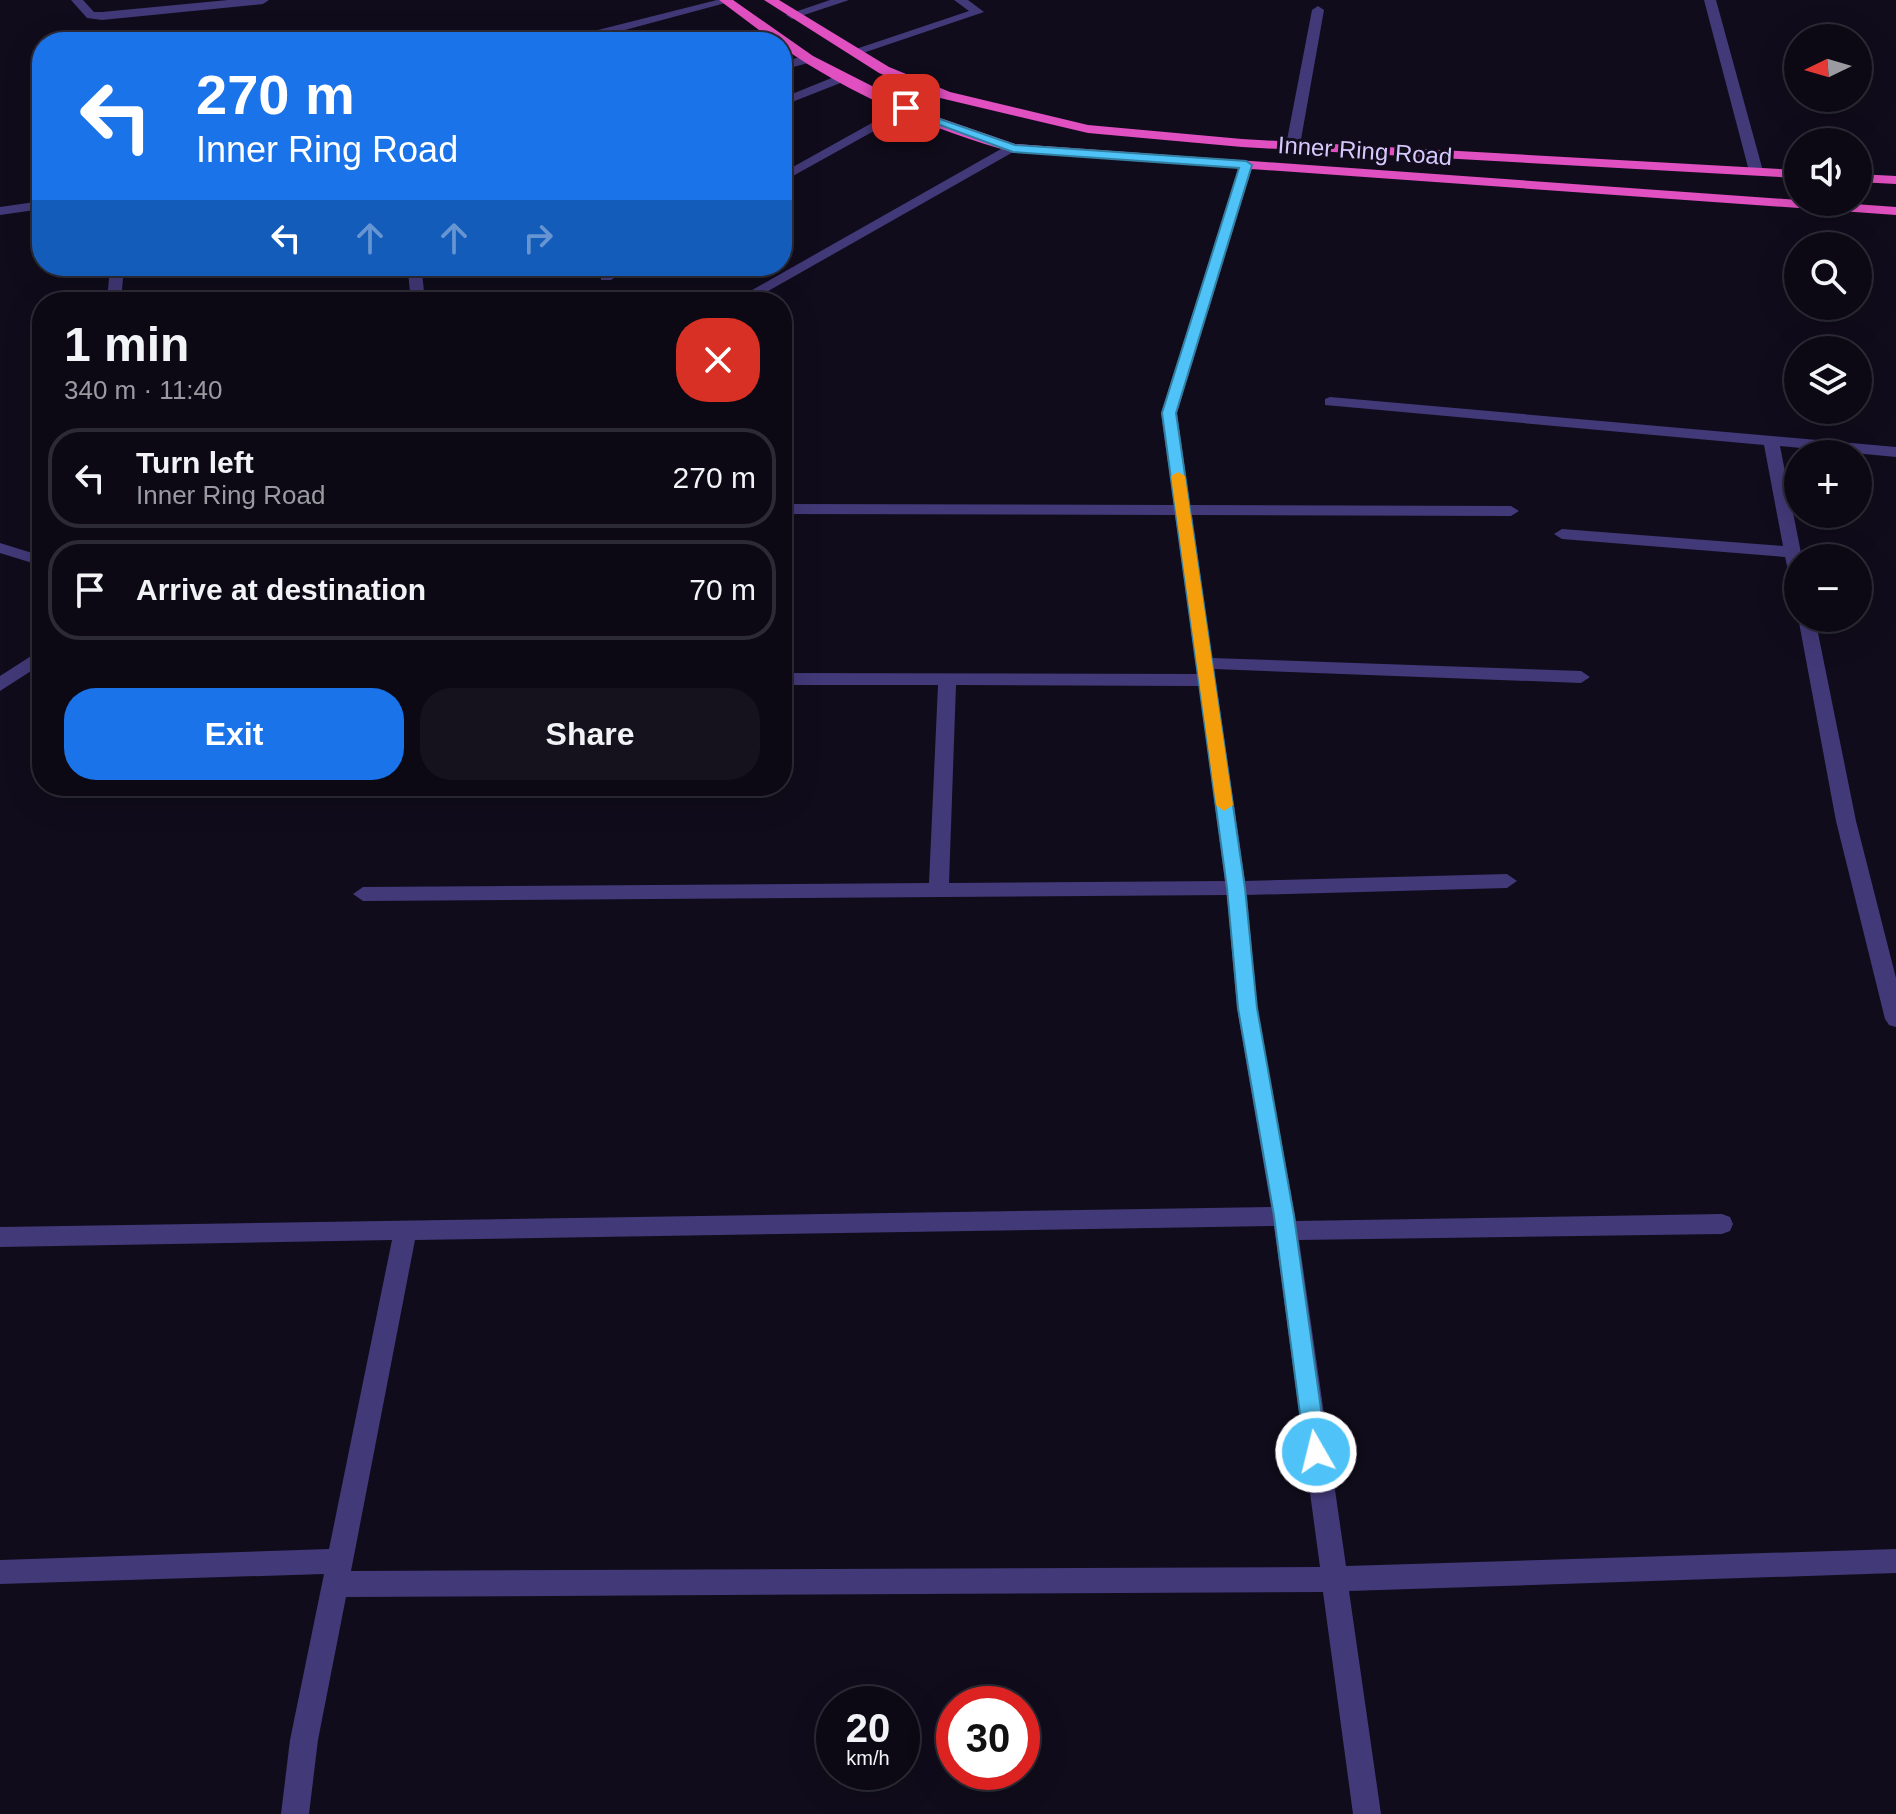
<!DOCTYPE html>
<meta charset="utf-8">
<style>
body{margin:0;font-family:Helvetica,sans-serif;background:#15121d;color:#f1f3f6;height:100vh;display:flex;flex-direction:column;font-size:30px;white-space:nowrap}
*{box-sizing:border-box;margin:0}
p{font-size:26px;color:#9a9aa0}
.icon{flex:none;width:44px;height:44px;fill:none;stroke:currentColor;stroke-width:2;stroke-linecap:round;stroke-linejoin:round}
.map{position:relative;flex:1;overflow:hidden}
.panel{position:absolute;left:32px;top:292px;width:760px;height:504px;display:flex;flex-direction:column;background:#0c0914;border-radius:32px;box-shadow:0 8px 32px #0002,0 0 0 2px #2c2a34}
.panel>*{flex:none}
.hud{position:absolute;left:32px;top:32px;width:760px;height:244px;border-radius:32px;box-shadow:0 8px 32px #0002,0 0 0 2px #2c2a34;background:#1a73e8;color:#fff;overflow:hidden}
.needle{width:52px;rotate:265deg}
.buttons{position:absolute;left:1784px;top:24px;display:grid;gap:16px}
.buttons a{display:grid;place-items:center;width:88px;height:88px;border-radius:50%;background:#0c0914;box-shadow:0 8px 32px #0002,0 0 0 2px #2c2a34;font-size:40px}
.speed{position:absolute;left:816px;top:1686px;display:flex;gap:16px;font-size:40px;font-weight:700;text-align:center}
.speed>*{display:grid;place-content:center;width:104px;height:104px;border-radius:50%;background:#0c0914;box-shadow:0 8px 32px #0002,0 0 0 2px #2c2a34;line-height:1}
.speed small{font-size:20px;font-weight:400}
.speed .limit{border:12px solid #d22;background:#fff;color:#111}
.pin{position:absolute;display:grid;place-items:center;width:68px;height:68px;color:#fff;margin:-34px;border-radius:16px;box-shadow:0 4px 12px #0006}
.me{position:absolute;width:88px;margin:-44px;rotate:352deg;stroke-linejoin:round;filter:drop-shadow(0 0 6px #0008)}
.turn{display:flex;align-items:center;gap:28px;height:168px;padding:0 32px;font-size:36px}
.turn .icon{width:104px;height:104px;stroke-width:2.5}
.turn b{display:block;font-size:56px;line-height:68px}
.lanes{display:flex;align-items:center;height:76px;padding:0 32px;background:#0003;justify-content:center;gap:40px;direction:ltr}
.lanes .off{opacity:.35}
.round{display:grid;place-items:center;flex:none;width:84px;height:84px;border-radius:32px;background:#15121d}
.head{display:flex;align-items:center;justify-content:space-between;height:136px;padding:0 32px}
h1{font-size:48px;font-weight:600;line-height:60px}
.cta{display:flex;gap:16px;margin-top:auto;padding:16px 32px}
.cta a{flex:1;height:92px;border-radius:32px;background:#1a73e8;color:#fff;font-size:32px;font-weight:600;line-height:92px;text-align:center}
.cta a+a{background:#15121d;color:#f1f3f6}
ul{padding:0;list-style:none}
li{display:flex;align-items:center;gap:24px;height:100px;margin:0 16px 12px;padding:0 16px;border:4px solid #2c2a34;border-radius:32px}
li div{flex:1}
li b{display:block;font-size:30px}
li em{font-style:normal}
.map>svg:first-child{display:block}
</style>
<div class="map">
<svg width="1896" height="1814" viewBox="0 0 1896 1814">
<rect width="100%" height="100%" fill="#100c1b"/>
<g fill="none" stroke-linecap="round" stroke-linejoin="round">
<path fill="#423978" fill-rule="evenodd" d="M717,0L733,1L595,38L593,42H581L586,33Z
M830,0H849L792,19L786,15Z
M954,0H968L984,12L857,55L847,52L969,11Z
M1318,6L1324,10L1300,145L1293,149L1286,145L1312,10Z
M1008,145L1020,148L749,302H731Z
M0,543L42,556V566L0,553Z
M42,649V664L0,691V676Z"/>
<path fill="#423978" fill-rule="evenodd" d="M71,0H83L94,12H102L228,0H269L263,4L102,20L87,18Z
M1704,0H1716L1763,171L1761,174L1749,171Z
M808,55L814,59L812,62L782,70V62Z
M844,73L850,77L848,80L782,106V98Z
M906,104L910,105V111L782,182V173Z
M1241,162L1253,165L1177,413L1190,505L1511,506L1519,511L1511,516L1192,515L1212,658L1581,671L1590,677L1581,683L1214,669L1245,881L1507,874L1517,881L1507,888L1247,895L1257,1008L1296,1221L1722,1214L1730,1217L1733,1224L1730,1231L1722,1234L1299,1240L1346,1566L1896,1549V1573L1349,1591L1381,1814H1353L1323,1592L346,1597L318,1740L309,1814H281L290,1740L324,1574L0,1584V1560L329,1549L392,1240L0,1247V1227L1271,1207L1237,1008L1227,895L363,901L353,894L363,887L929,883L938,685H782V673L1197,674L1175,515L782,514V504L1174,505L1161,413ZM956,685L1199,686L1225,881L949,883ZM1274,1226L1320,1567L351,1571L415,1240Z
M42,201V209L0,215V207Z
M110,266H124L121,302H107Z
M411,266H425L422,272L425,302H411L408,272Z
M615,266H632L611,280H601V274Z
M1330,397L1896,447V457L1780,446L1802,558H1798V583L1790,578L1785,557L1562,539L1554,534L1562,529L1783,546L1764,445L1325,405V399Z
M1798,617L1815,618L1856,821L1896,978V1027L1889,1025L1885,1019L1836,821Z"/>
<path fill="#e050c0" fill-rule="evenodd" d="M719,0H733L813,56L923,112L1015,144L1896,207V215L1013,152C934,131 849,94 782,47V42H775Z
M764,0H779L889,67L950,92L1088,125L1242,139L1798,170V178L1242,147L1088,133L940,98L879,73Z
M1858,174L1896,176V184L1858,182Z"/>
</g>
<path fill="#4fc3f7" stroke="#337fa1" stroke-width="2" d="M902,106L1015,145L1246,161L1252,165L1176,413L1245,888L1257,1008L1294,1216L1327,1452L1324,1460L1316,1463L1308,1460L1305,1452L1274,1216L1238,1008L1227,888L1162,413L1239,168L1013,152L902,111Z"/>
<path fill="#f59e0b" d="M1178,472L1185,476L1233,805L1224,811L1216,805L1171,476Z"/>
<g text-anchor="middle" stroke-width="6" stroke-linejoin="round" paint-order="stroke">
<g font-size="24" fill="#d4c8fc" stroke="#100c1b">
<text transform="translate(1365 151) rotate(4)" y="8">Inner Ring Road</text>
</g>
</g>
</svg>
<div class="buttons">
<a><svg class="needle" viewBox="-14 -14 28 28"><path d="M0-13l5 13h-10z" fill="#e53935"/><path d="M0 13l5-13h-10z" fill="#9a9aa0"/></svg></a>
<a><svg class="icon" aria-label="sound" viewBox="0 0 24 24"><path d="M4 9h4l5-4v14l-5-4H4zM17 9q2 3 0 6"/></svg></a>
<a><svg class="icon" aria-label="search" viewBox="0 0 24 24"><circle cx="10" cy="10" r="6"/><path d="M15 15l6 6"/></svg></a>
<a><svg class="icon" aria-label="layers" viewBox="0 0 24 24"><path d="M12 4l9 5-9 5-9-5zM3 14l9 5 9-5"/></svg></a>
<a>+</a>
<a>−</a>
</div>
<div class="speed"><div>20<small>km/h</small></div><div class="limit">30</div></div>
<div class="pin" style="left:906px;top:108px;background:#d93025"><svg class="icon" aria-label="arrive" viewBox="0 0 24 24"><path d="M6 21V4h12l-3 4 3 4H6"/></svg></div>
<svg class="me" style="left:1316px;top:1452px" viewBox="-20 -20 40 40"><circle r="17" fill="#4fc3f7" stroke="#fff" stroke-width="3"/><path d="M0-11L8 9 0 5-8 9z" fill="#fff"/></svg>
<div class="hud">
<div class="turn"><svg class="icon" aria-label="left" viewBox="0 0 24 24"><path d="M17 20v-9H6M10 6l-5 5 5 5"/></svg><div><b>270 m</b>Inner Ring Road</div></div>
<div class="lanes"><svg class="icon" aria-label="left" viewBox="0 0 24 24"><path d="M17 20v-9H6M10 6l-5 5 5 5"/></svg><svg class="icon off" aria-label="ahead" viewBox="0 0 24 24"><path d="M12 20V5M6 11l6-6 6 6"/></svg><svg class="icon off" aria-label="ahead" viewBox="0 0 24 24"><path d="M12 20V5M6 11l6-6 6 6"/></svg><svg class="icon off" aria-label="right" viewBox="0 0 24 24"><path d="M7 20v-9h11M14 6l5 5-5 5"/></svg></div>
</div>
<section class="panel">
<div class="head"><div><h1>1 min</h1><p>340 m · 11:40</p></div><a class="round" style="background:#d93025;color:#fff"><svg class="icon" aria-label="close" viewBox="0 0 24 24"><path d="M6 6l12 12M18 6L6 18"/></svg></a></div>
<ul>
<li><svg class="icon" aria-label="left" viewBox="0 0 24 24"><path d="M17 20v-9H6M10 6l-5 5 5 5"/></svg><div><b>Turn left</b><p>Inner Ring Road</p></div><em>270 m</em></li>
<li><svg class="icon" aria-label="arrive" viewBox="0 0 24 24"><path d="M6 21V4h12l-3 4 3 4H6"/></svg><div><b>Arrive at destination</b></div><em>70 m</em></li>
</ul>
<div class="cta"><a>Exit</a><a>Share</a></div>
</section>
</div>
